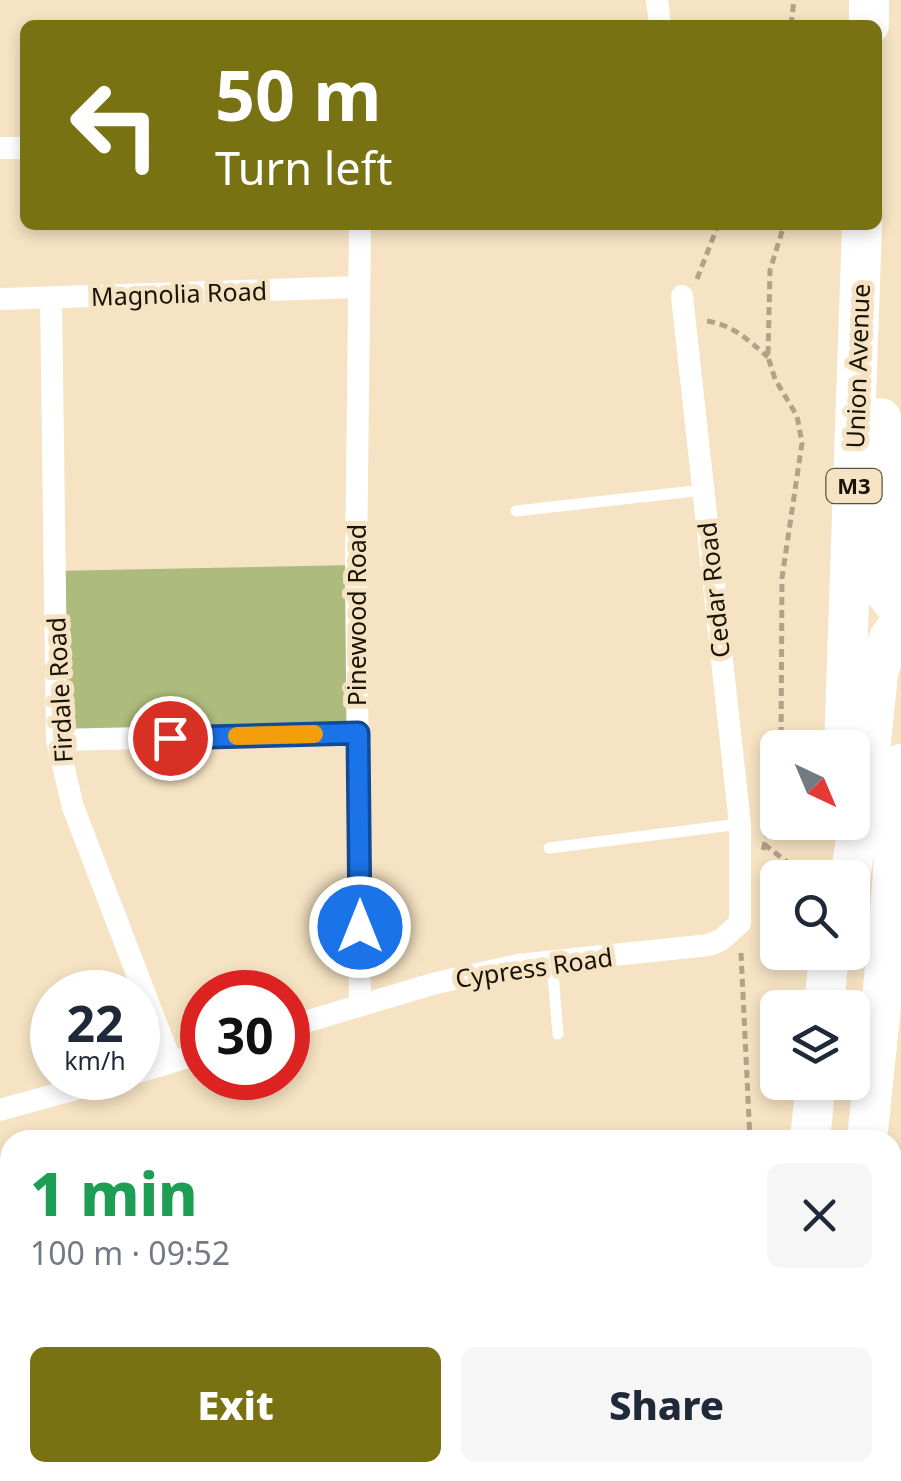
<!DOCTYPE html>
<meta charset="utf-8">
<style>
body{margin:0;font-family:"Noto Sans",sans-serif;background:#f6f6f7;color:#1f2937;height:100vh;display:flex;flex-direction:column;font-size:38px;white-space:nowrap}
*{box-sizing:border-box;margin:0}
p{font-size:32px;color:#747a83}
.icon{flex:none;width:55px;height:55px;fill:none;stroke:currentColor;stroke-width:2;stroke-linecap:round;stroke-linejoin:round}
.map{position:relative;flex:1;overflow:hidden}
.panel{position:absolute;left:0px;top:1130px;width:902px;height:352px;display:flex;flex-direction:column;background:#fff;border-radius:30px 30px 0 0;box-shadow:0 5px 15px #0003}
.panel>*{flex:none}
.guide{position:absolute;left:20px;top:20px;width:862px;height:210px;border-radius:15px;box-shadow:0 5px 15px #0003;background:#797213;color:#fff;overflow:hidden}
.needle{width:65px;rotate:136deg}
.tools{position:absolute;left:760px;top:730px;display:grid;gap:20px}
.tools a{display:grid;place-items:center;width:110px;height:110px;border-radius:15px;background:#fff;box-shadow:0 5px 15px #0003;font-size:50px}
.speed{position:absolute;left:30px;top:970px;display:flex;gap:20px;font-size:50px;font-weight:700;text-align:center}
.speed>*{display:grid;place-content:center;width:130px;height:130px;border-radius:50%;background:#fff;box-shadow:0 5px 15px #0003;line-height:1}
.speed small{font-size:25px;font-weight:400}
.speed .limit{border:15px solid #d22;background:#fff;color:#111}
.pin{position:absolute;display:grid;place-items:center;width:85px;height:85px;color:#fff;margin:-42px;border:5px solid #fff;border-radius:50%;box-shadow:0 2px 10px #0007}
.me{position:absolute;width:110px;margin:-55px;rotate:0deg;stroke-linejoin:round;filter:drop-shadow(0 0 8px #0008)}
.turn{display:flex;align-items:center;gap:35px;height:210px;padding:0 30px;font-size:45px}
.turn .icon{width:130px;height:130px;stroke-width:2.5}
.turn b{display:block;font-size:70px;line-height:85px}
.round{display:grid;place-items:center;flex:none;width:105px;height:105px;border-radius:15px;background:#f6f6f7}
.head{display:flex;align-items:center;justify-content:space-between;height:170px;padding:0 30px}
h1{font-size:60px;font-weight:800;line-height:75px;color:#1e9e55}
.cta{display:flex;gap:20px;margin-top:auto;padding:20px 30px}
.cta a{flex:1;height:115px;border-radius:15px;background:#797213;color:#fff;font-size:40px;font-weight:800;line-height:115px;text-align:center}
.cta a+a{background:#f6f6f7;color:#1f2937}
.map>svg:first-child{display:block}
</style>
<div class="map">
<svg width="901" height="1481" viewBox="0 0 901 1481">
<rect width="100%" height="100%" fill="#f6e3c3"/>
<path fill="#adbb7c" d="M356,565L358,733L57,740L54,571Z
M901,1231V1481H874V1473L892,1472V1308Z"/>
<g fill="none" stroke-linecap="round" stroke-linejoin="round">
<path stroke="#b1a389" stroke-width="5" stroke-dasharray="8 5" stroke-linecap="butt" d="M791,25L794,0
M697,279L718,225
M707,321C733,325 748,340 768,357
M781,748L782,578L802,443L797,416L775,379L768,357L770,270L784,225
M764,844L805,876
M763,850L778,796
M741,953L750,1140
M892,1291L901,1210
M675,1481L677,1472
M871,1481L872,1472"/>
<path stroke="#fff" stroke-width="11" d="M516,511L703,490
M549,848L740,824
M552,962L558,1034"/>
<path stroke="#fff" stroke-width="22" d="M657,0L660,25
M0,148H25
M0,299L358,287
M51,299L57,740L73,807L171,1062
M57,740L358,733
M360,1005L356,565L360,225
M288,1027L436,983L518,965L709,945L721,940L740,923V824L682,296
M138,1072L202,1053
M0,1110L116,1078
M0,1288L10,1287
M149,1481L272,1474"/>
<path stroke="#fff" stroke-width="40" d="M869,25V0
M881,418V568L885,592L901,613
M844,748L862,225
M850,878L870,752L878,673L889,638L901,623
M824,1008L829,952
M810,1140L816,1082
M867,1140L888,939L901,764
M773,1481L774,1472
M831,1481L832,1472"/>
</g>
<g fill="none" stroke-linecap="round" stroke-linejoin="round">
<g stroke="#114b97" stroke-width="25">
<path id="route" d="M170,738L358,733L360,927"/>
</g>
<use href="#route" stroke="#1a73e8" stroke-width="18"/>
<path stroke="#f59e0b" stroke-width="18" d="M237,736L314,734"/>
</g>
<g text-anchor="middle" stroke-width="10" stroke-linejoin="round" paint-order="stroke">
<rect fill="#f6e3c3" stroke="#5c5240" stroke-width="2.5" x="826.5" y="469" width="55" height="34" rx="8"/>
<g font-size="22" font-weight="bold" fill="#1a1408">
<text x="854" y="494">M3</text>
</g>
<g font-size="25" fill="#1a1408" stroke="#f6e3c3">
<text transform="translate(179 294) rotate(-2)" y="9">Magnolia Road</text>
<text transform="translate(858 366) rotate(-88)" y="9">Union Avenue</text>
<text transform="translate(714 590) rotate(-96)" y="9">Cedar Road</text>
<text transform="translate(357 615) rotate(-90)" y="9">Pinewood Road</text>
<text transform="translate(60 690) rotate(-93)" y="9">Firdale Road</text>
<text transform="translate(534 968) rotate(-8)" y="9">Cypress Road</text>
</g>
</g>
</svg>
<div class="tools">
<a><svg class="needle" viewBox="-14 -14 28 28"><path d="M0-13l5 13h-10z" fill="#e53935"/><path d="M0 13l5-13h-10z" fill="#747a83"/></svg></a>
<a><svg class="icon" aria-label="search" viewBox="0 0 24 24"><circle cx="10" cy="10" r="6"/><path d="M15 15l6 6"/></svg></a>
<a><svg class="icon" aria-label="layers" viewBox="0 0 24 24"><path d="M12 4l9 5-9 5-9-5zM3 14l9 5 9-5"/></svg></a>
</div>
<div class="speed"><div>22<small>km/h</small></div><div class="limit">30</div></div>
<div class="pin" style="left:170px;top:738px;background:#d93025"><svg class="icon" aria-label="arrive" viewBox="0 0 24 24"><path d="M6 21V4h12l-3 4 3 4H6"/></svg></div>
<svg class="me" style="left:360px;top:927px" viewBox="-20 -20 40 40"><circle r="17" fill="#1a73e8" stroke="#fff" stroke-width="3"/><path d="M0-11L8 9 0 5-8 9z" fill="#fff"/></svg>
<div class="guide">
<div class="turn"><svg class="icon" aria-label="left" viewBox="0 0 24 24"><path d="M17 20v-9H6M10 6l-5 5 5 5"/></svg><div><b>50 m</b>Turn left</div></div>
</div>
<section class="panel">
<div class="head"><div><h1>1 min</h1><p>100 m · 09:52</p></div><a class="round"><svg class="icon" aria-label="close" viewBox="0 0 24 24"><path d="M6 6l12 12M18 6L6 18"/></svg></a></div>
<div class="cta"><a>Exit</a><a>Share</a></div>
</section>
</div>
